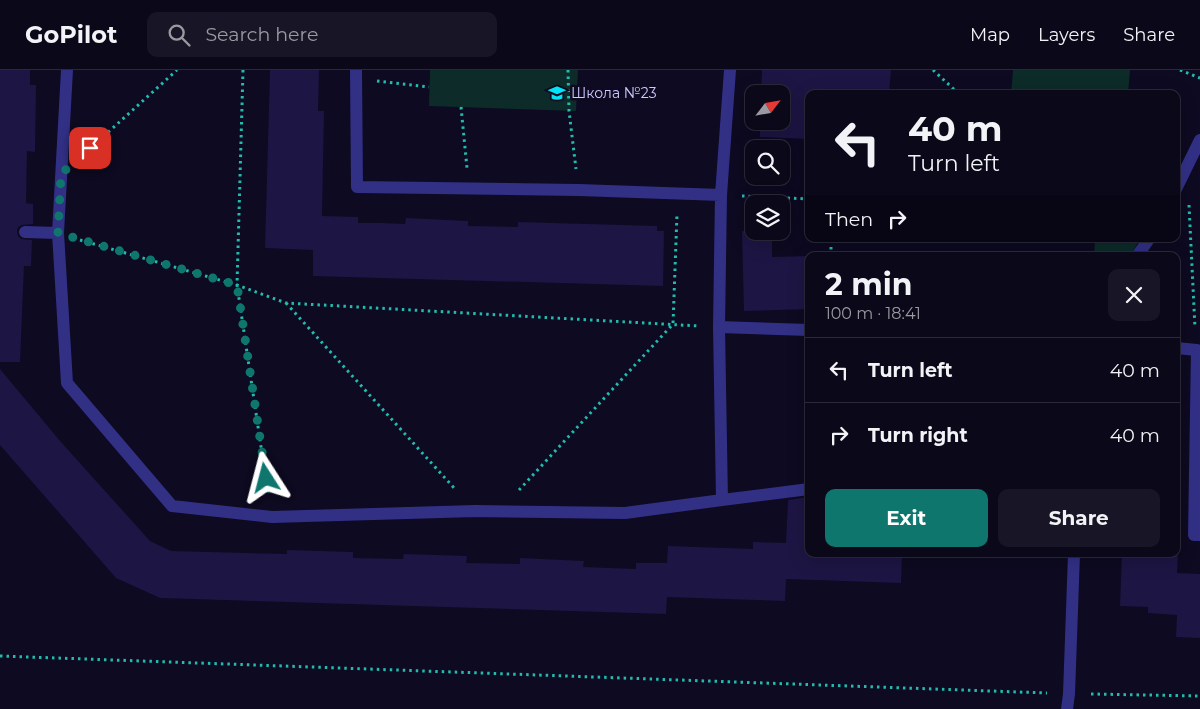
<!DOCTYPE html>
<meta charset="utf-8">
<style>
body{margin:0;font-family:Montserrat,sans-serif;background:#181626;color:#f1f3f6;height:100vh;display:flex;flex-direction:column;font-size:19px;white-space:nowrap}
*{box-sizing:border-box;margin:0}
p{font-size:16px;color:#999aa2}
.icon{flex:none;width:28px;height:28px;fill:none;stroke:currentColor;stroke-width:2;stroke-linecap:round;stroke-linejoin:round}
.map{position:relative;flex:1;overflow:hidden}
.side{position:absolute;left:805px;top:182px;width:375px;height:305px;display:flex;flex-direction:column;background:#0a0819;border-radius:10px;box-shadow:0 5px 20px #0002,0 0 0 1px #2a2938}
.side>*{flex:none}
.banner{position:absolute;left:805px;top:20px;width:375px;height:152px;border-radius:10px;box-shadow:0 5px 20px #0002,0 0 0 1px #2a2938;background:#0a0819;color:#f1f3f6;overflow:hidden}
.needle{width:32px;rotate:59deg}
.fabs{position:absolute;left:745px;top:15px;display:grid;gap:10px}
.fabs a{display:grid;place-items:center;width:45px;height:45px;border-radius:10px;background:#0a0819;box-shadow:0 5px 20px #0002,0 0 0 1px #2a2938;font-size:25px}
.pin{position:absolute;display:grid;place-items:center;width:42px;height:42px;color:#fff;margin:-21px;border-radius:10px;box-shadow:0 2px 8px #0006}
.me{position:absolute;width:55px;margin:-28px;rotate:351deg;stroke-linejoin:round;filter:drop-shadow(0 0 4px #0008)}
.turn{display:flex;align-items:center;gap:18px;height:105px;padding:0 20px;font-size:22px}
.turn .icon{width:65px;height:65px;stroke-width:2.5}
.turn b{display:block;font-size:35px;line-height:42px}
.then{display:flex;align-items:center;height:48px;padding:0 20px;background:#0003;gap:10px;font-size:19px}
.round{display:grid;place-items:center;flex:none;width:52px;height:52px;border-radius:10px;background:#181626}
.head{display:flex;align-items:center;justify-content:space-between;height:85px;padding:0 20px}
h1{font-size:30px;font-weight:700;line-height:38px}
.cta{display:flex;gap:10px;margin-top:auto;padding:10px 20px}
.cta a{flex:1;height:58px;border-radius:10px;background:#0f766e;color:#fff;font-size:20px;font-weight:700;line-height:58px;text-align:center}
.cta a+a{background:#181626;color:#f1f3f6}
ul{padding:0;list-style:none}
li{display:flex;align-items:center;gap:15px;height:65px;padding:0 20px;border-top:1px solid #2a2938}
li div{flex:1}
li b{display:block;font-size:19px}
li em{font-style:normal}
header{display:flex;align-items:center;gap:30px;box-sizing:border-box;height:70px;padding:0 25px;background:#0a0819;border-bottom:1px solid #2a2938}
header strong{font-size:24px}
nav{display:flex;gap:28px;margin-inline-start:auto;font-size:18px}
.search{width:350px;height:45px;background:#181626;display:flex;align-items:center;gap:12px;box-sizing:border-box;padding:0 18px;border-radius:10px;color:#999aa2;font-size:19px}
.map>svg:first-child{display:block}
</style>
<header>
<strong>GoPilot</strong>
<div class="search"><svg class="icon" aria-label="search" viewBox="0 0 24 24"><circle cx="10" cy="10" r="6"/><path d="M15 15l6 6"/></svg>Search here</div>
<nav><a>Map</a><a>Layers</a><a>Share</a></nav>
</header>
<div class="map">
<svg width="1200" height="639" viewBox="0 0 1200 639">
<rect width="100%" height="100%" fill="#0d0a21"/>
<path fill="#0d2b29" d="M430,0H578L576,41L429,36Z
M1013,0H1130L1128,24H1011Z
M1095,169H1140L1130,186H1094Z"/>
<path fill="#1d1543" d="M0,0H30V15H36L35,82L27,81L26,133L33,134V154L22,155L18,157L17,161L18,166L21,169L32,170L31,196H24L20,292H0Z
M270,0H319L318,41H324L322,146L358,147V153H382L405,154L406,148L468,151V156L518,157V152L657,156V161H664L663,216L313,206V180L265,178Z
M762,0H891L889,24H809V69L760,67V51H781V24H761Z
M742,161H772V187L809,186V239L744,241Z
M0,299L61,372L150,471L171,481L287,484V480L353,482V488L403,489L404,484L467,486L466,493L520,494V488L584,491L583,497L636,499V493H667L668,476L753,479V472L786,473L788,430L809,427V484H902L901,513L786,509L785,531L667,527L666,544L160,528L116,508L0,375Z
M1122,484H1178L1177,503L1200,504V568L1176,567L1177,545L1148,543V537L1120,536Z"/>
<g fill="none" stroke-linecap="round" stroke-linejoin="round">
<path stroke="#21bcae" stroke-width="3" stroke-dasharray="2.5 4" stroke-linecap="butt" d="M243,0L237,215L268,424
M568,0L569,41L576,99
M933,0L959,24
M1180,0L1200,8
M377,11L429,17
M461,37L467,98
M84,84L177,0
M742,126L809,129
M1189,135L1195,258
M80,170L237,215L286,233L699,256
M831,186V169
M286,233L455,419
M519,420L673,254L677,144
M0,586L1047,623
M1091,624L1200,626"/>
<path stroke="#313085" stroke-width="12" d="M67,0L58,163L67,313L172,436L272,447L475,441L625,443L722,430
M356,0L357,117L579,120L721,125
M730,0L721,125L719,257L722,430L809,419
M1176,119L1200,70
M25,162L58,163
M1137,186L1149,169
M719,257L809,260
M1176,278L1197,280L1194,465H1200
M1067,639L1069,624L1074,484"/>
</g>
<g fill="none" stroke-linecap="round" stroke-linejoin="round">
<path stroke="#0f766e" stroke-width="9" stroke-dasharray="0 16.2" d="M90,78L61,104L58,163L237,215L266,408"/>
</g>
<defs>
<g id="school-bare" transform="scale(1.35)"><path d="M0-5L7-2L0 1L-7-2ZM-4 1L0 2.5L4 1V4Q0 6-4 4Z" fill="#00e4f5" stroke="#0d0a21" stroke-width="2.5" paint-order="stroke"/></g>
</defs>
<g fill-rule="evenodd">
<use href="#school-bare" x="557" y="23"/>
</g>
<g text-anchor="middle" stroke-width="5" stroke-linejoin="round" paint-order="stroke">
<g font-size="14" fill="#cecaff" stroke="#0d0a21" text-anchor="start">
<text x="571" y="28">Школа №23</text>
</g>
</g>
</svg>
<div class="fabs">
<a><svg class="needle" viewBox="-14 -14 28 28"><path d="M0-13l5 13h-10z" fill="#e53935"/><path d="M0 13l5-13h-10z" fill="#999aa2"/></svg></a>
<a><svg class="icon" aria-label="search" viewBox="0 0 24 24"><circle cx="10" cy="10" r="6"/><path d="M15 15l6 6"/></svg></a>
<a><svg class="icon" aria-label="layers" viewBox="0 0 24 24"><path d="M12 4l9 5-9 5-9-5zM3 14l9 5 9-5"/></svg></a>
</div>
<div class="pin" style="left:90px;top:78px;background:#d93025"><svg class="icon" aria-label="arrive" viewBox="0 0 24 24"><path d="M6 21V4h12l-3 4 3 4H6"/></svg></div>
<svg class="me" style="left:266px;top:408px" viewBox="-20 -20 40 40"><path d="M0-17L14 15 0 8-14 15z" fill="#0f766e" stroke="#fff" stroke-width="4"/></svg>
<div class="banner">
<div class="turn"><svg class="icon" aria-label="left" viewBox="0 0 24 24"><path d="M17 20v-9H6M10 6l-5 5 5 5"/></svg><div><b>40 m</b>Turn left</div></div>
<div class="then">Then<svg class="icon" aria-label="right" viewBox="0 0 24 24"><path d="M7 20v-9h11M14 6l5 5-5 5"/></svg></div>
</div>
<section class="side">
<div class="head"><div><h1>2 min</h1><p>100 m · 18:41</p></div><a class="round"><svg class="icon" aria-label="close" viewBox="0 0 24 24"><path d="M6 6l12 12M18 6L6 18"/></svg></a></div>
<ul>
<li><svg class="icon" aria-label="left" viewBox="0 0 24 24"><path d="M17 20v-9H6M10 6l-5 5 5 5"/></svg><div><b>Turn left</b></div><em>40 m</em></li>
<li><svg class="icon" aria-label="right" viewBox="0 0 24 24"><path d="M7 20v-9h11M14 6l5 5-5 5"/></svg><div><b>Turn right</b></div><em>40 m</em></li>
</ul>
<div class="cta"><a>Exit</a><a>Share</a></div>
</section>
</div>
